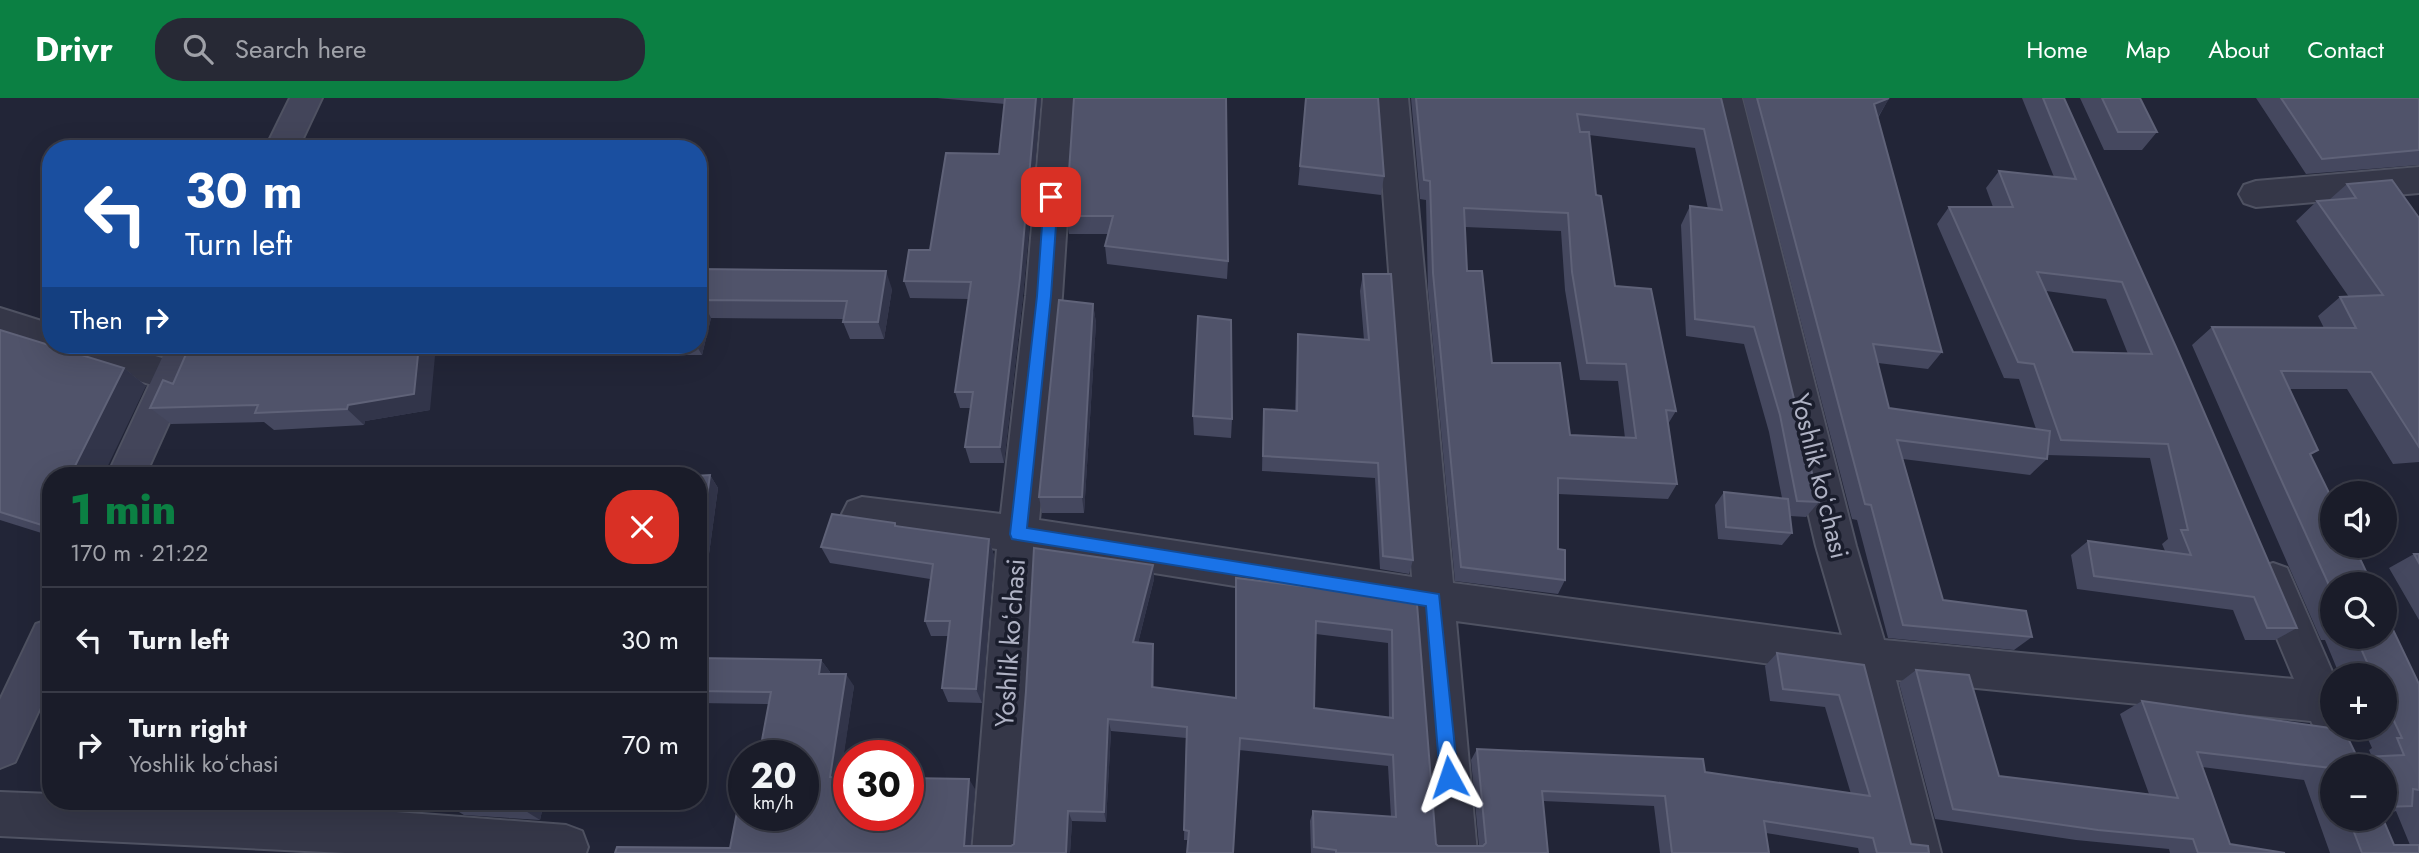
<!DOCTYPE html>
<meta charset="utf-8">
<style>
body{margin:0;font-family:Jost,sans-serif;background:#272935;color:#f1f3f6;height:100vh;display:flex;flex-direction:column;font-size:26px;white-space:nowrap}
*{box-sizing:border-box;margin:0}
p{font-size:23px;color:#9fa1a8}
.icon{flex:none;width:38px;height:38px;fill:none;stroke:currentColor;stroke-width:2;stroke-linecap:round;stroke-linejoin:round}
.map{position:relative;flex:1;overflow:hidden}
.side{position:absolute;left:42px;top:369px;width:665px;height:343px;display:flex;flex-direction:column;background:#1a1c29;border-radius:28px;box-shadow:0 7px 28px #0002,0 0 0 2px #383a46}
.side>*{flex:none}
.banner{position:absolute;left:42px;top:42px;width:665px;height:214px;border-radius:28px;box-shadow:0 7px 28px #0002,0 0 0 2px #383a46;background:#1a4fa0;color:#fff;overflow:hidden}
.fabs{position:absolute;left:2320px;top:383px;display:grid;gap:14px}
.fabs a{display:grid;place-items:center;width:77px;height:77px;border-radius:50%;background:#1a1c29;box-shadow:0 7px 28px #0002,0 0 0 2px #383a46;font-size:35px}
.speed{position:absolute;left:728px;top:642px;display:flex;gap:14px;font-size:35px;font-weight:700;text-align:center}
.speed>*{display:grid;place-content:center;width:91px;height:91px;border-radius:50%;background:#1a1c29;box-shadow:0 7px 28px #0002,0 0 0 2px #383a46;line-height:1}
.speed small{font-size:18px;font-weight:400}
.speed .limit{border:10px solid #d22;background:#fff;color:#111}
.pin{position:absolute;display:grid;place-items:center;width:60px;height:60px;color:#fff;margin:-30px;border-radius:14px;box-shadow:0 4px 10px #0006}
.me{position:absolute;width:77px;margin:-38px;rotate:355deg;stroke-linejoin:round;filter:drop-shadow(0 0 5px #0008)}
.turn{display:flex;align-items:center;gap:24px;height:147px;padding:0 28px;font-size:32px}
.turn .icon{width:91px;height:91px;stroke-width:2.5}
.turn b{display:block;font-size:49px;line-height:60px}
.then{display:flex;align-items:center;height:66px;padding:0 28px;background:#0003;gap:14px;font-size:26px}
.round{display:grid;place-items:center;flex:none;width:74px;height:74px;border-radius:28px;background:#272935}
.overview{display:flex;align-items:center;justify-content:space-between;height:119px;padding:0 28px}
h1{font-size:42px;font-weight:800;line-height:52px;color:#0b8043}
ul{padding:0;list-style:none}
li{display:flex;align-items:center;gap:21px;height:105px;padding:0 28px;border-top:2px solid #383a46}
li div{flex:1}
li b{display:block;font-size:26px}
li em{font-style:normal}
header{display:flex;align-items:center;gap:42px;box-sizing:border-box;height:98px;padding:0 35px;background:#0b8043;color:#fff}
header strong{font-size:33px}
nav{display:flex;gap:38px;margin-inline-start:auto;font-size:24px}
.search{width:490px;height:63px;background:#272935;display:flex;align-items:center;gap:18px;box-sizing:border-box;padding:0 24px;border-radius:28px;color:#9fa1a8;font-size:26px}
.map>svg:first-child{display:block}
</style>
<header>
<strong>Drivr</strong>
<div class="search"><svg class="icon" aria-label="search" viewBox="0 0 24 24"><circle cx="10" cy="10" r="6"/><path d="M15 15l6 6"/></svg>Search here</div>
<nav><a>Home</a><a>Map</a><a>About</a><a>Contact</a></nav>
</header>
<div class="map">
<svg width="2419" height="755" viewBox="0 0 2419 755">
<rect width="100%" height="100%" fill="#222537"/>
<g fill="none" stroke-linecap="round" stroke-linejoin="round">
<g stroke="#4f5262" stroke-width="4">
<path id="street" d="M1043,0H1075L1062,198L1039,422L1412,479L1376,0H1408L1453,485L1842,537L1816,448L1710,0H1742L1856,448L1884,542L2294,581L2253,483L2259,470L2273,465L2287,470L2334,578L2333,630H2352L2348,638L2333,644L2318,638L2311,623L1896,582L1941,755H1897L1852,577L1456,523L1477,755H1433L1415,517L1036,456L1016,755H972L997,451L862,433L848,428L842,416L848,404L862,399L1001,416L1026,198Z
M2419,69V95L2256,109L2244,105L2239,96L2244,87L2256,83Z
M0,210L51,226V247H119L185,267L190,278L185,289L172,293L70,262L57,257L56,254L51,256L0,240Z
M0,694L51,696V704H198L370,712L566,727L582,733L588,749L586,755H345L0,738Z"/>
</g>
<g stroke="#4f5262" stroke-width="4">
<path id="secondary" d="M290,0H322L298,51H265Z
M168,247H204L145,378H107Z
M51,521V586L15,664L0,670V602L36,526Z"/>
</g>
<use href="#street" fill="#353748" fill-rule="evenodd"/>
<use href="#secondary" fill="#43455a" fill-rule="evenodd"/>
</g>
<path fill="#45485f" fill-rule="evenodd" d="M937,0H1041L1023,198L1004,365H970L965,349L971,310H960L955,294L968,201L910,200L904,183L930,152L999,56L1005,6Z
M1074,0L1228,163L1227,181L1107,166L1105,148L1108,136H1069L1066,118Z
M1306,0L1384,78L1381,97L1298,87Z
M1411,0H1721L1819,404L1806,419L1790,418L1792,435L1782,447L1718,441L1715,407L1724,394L1782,400L1769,334L1744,246L1686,238L1681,127L1690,108L1708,111L1695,50L1589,37L1596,97L1615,188L1676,313L1668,326L1677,386L1668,401L1558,396V451L1565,482L1558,496L1455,483L1428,192L1426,102L1420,101ZM1465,129L1561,133L1565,192L1580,282L1618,283L1625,340L1570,337L1492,265L1467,173Z
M1743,0H1889L1878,20L1942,254L1928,271L1878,265L1889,310L2036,331L2019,281L2004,280L1937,126L1949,109H1993L1986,90L1999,73L2054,79L2022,0H2064L2297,530L2275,542H2245L2233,512L2077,491L2071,457L2088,443L2165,453L2162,446L2168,441L2150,360L2047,357V361L2030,377L1903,361L1943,502L2032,539L2014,552L1888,540L1857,422L1852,421ZM2046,193L2106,201L2128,256L2073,254Z
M2080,0H2140L2157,34L2142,52H2104Z
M2256,0H2419V67L2306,76Z
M2347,86L2419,120V364L2393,366L2347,291H2289L2318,352L2311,357L2333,486V539H2385L2419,586V755H2330L2304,682L2202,669L2230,746L2285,755H2170L2169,751L2076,742L1935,721L1899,585L1916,572L1999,678L2149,696L2120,616L2142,603L2358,661L2363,659H2372L2369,652L2372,650L2363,630H2385V578H2340L2325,542H2321L2192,247L2212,229L2324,230L2318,218L2340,199H2349L2296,123L2317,103L2329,102ZM2333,668H2385V717L2396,713L2410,747H2394L2383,721H2333Z
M698,171L892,191L884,241H850L843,224L844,221L711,220L702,257H670L664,247H698Z
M1363,176L1413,462L1409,476L1380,471L1375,380L1262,373L1263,326L1295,313L1297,252L1298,236L1364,242L1360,193Z
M1093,206L1096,225L1084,415H1042L1039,399Z
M0,232L124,270L146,288L51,378V438L0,422Z
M173,286L430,312L365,323L364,327L274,332L264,324L171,326L150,310Z
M1193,318L1232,321L1231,340L1194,337Z
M710,377L718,390L703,500H698V378Z
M895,425L897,428L989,441L994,458L982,605L948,604L942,590L948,538H931L925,523L930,481L830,465L821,449Z
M2414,456H2419V522L2389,470Z
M1153,467L1154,481L1138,545L1154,559V590L1235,600L1236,480L1417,506L1436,746L1438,748H1479L1471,662L1477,651L1705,674L1851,696L1825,609L1770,603L1765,568L1777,555L1864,567L1911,746L1929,755H1859L1858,750L1766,735L1769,755H1660L1654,708L1543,703L1548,755H1311L1310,723L1313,713L1391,719L1388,668L1239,652L1189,742H1184L1186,640L1111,633L1106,724L1072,723L1070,755L730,750L803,718L768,606L698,605V560L821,562L830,574L829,576L854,588L840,679L975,691L971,748H1011L1014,746ZM1316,536L1388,545L1389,620L1314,610Z
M263,704H419L417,713Z
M544,704L540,722L464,717L447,707Z"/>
<path fill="#32354a" d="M1036,0H1041L1023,198L1004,365L1000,349Z
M1889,1L1877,20L1874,6Z
M886,173L892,191L884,241L878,224Z
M702,202L711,220L702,257L696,247H698V215Z
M1093,206L1096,225L1084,415L1082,399Z
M419,247H436L430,312L365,323L364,327L347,311L348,307Z
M124,270L146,288L103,378H70Z
M710,377L718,390L703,500L698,494V462Z
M51,417V431L45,428Z
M989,441L994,458L982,605L976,591Z
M1153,467L1154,481L1135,557L1133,544Z
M1153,546L1154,559L1153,602L1152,589Z
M821,562L830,574L827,588L819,576Z
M846,576L854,588L839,690L830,679Z
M1108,621L1111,633L1106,724L1104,714Z
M969,681L975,691L970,755L964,748Z
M403,704H419L417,713L403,705Z
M526,704H544L540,722L524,712Z
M1068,713L1072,723L1070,755H1066Z"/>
<path fill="#50536a" stroke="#5f6278" stroke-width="2" fill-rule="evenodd" d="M1005,0H1036L1020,180L1000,349H965L973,294H955L971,184L904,183L909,152H930L946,55L999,56Z
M1074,0H1226L1228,163L1105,148L1113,118H1066Z
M1306,0H1378L1384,78L1300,68Z
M1416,0H1721L1819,404L1797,403L1780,317L1754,229L1695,221L1690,108L1722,112L1704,31L1577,16L1580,34H1589L1596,97L1601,98L1615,188L1651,191L1676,313L1666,312L1677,386L1558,380V451L1565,452V482L1461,469L1433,175L1430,83L1424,82ZM1464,110L1568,115L1572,174L1587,265L1626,266L1636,340L1570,337L1560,265H1492L1482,173H1467Z
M1757,0H1889L1874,6L1942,254L1873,246L1889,310L2050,333L2047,361L1897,342L1943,502L2026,513L2032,539L1903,527L1871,407L1865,406Z
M2043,0H2064L2176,249L2297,530H2267L2254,499L2094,478L2088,443L2191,457L2181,432H2188L2168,346L2061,342L2034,266L2018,264L1949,109H2013L1999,73L2076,81ZM2037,174L2122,184L2152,256L2073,254Z
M2102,0H2140L2157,34H2118Z
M2281,0H2419V52L2322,61Z
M2392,82L2419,120V349L2371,274L2281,273L2318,352L2310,356L2333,403V448H2354L2372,486H2333V496L2212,229L2356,230L2340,199L2383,197L2317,103L2356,100L2347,86Z
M698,171L886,173L878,224H843L847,203L702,202L698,215Z
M1363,176H1391L1413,462L1383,458L1378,365L1263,358L1264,311L1297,313L1298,236L1369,242Z
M1059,202L1093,206L1082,399H1039Z
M1198,218L1231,222L1232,321L1193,318Z
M0,232L124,270L70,378H51V417L45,428L0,414Z
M190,247H419L414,296L348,307L347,311L255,315L258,307L150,310L163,282L173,286Z
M710,377L698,462V378H693Z
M1724,394L1788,401L1792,435L1726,429Z
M832,416L895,425V428L989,441L976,591L942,590L950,523H925L933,466L821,449Z
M1034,450L1153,467L1133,544L1153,546L1152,589L1236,600V480L1331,492L1417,506L1436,746L1438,748H1483L1486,745L1477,651L1703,661L1705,674L1870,698L1839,597L1783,591L1777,555L1864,567L1911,746L1928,748L1929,755H1877L1873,740L1764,723L1769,755H1672L1665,698L1542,693L1548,755H1336V752L1314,749L1313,713L1396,719L1393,657L1240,640L1233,755H1187L1189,733L1184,732L1187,629L1108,621L1104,714L1068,713L1066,755H615L617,749L730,750L744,678V718H803V658H759L771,594L698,593V560L821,562L819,576H846L830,679L849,680V718H908V680L969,681L964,748H1011L1014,746L1026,593ZM1316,523L1392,532L1393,620L1314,610Z
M2414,456H2419V465Z
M2385,515L2419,586V692L2413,691L2412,708L2385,709V668H2333V676L2331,670L2197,654L2230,746L2285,755H2198L2193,741L2098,732L1953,711L1916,572L1969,577L1999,678L2178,700L2142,603L2344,632L2360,665L2363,659L2404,657L2397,640H2402L2385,604V578H2373L2356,539H2385Z
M374,704H403V705Z
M447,704H526L524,712L447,707Z
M2349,721H2383L2394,747H2419V755H2362Z"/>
<path fill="#1a73e8" stroke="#114b97" stroke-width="2" d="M1051,94L1058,99L1051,198L1027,430L1439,496L1458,679L1455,685L1449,688L1442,685L1440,679L1426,508L1012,441L1010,436L1037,198L1044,99Z"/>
<g text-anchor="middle" stroke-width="7" stroke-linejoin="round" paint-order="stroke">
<g font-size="26" fill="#afb2c4" stroke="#1a1d2c">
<text transform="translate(1820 378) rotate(76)" y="9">Yoshlik koʻchasi</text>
<text transform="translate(1010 545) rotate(-86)" y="9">Yoshlik koʻchasi</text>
</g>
</g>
</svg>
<div class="fabs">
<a><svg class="icon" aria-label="sound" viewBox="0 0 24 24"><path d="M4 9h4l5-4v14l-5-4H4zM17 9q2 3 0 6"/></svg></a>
<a><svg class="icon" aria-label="search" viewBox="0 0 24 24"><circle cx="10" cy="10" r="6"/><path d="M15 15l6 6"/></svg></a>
<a>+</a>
<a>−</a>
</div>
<div class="speed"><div>20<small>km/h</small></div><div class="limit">30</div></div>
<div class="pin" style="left:1051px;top:99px;background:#d93025"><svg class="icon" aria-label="arrive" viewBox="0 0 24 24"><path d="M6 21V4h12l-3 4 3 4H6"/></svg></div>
<svg class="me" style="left:1449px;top:679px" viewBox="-20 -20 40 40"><path d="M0-17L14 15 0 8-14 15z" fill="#1a73e8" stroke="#fff" stroke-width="4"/></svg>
<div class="banner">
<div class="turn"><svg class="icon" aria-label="left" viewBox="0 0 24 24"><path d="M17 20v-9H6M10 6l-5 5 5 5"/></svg><div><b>30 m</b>Turn left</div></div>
<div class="then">Then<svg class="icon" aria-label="right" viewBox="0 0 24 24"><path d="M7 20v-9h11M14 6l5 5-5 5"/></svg></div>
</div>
<section class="side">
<div class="overview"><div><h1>1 min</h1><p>170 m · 21:22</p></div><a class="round" style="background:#d93025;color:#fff"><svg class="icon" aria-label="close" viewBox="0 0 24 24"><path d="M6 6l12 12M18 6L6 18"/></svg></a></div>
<ul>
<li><svg class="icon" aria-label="left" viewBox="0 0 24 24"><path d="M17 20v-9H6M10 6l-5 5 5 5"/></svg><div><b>Turn left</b></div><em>30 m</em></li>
<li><svg class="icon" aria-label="right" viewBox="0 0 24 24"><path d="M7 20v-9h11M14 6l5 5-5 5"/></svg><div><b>Turn right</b><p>Yoshlik koʻchasi</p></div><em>70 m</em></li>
</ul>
</section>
</div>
